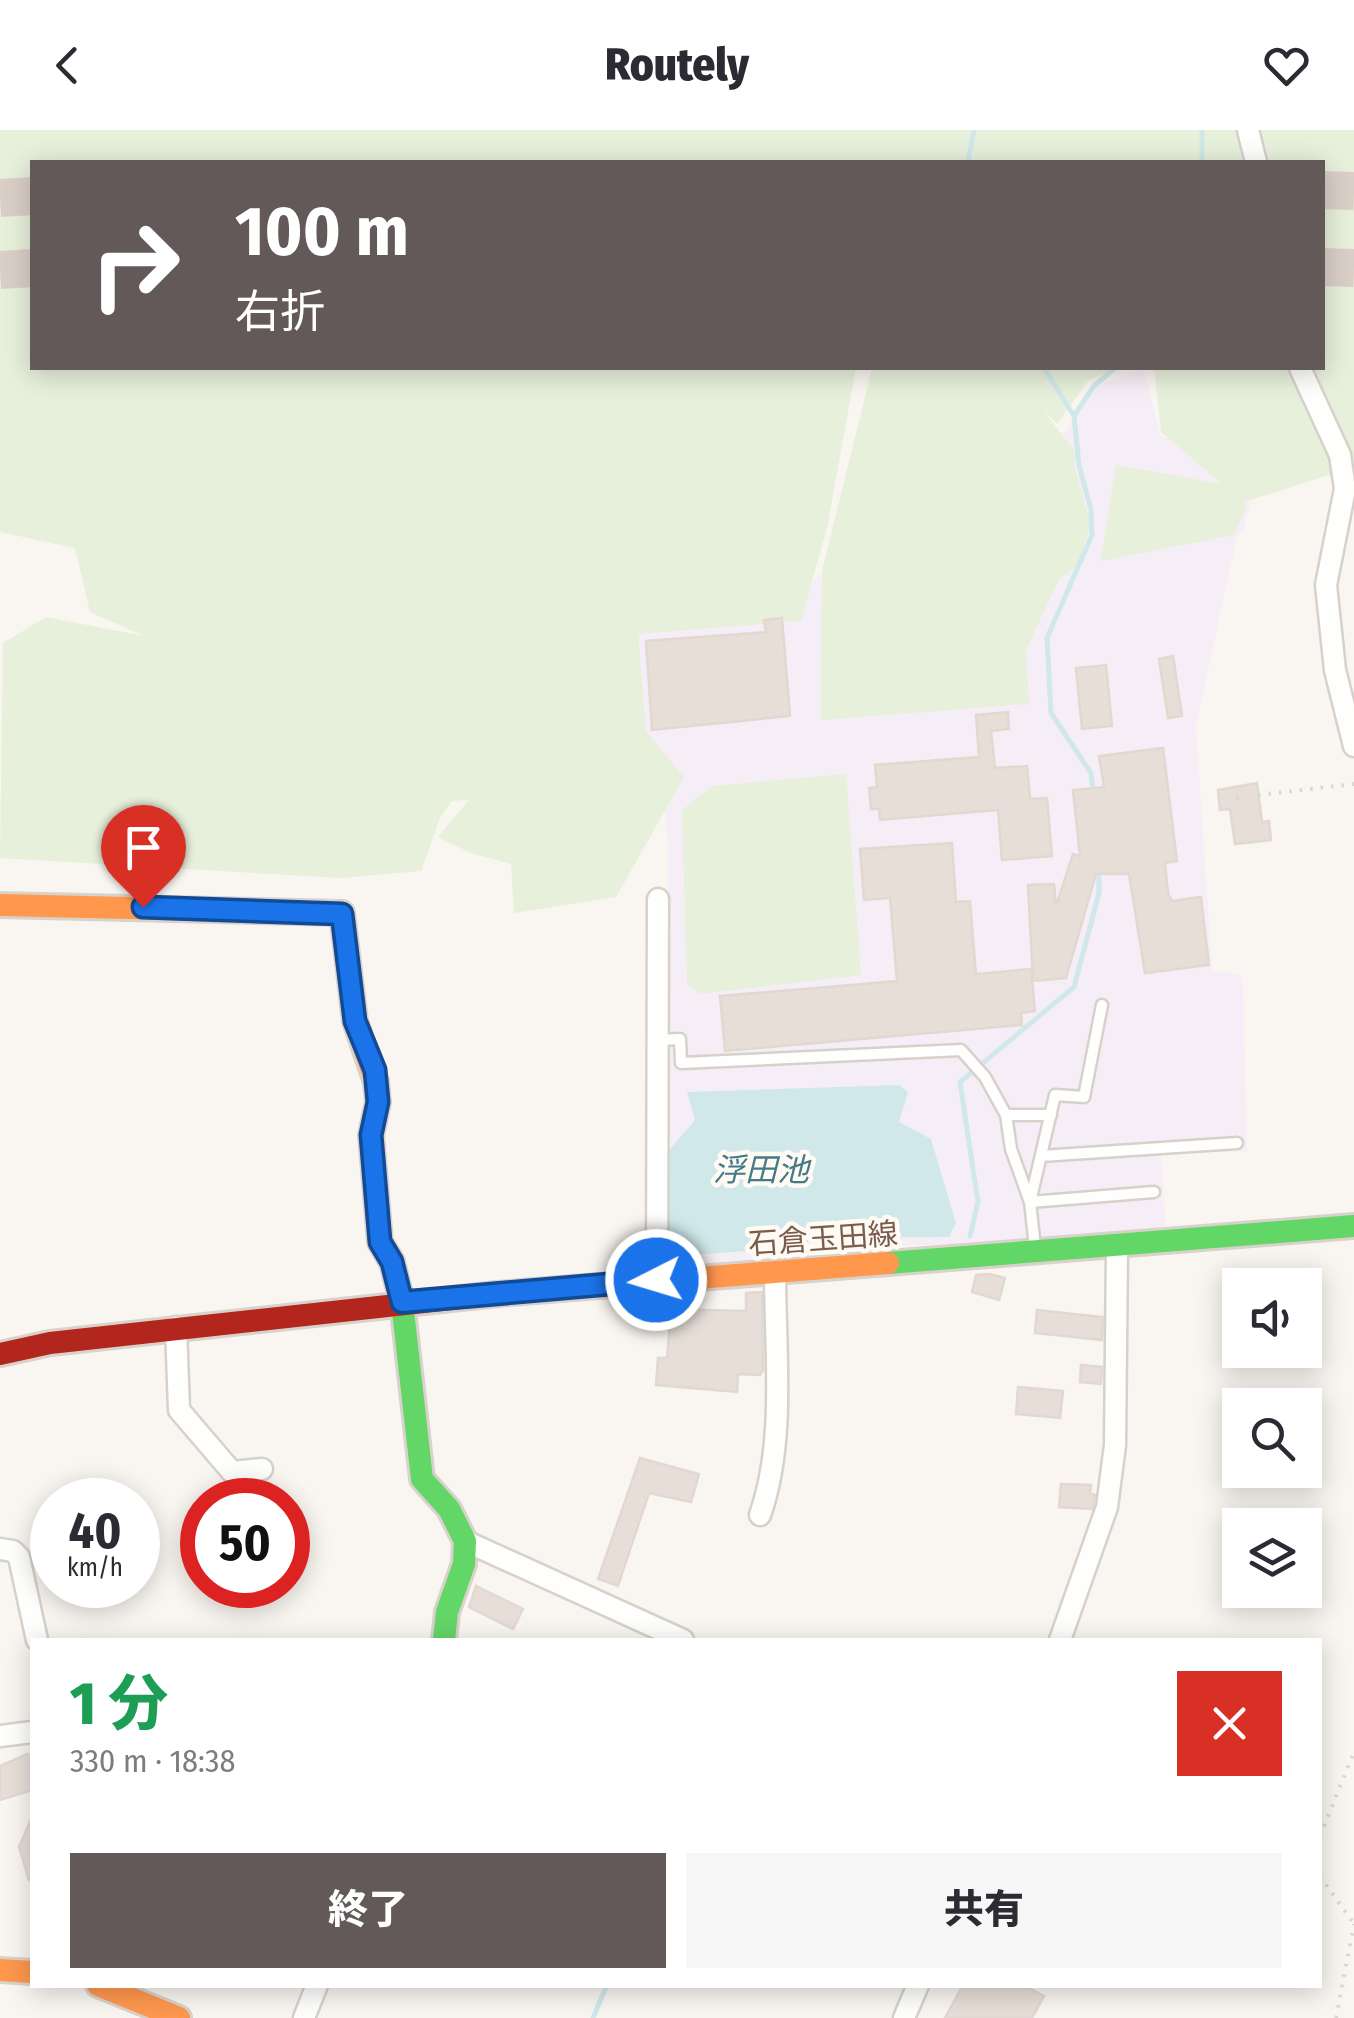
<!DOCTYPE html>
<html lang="ja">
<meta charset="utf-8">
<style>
body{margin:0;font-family:"Fira Sans Condensed","Noto Sans JP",sans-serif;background:#f7f7f7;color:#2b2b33;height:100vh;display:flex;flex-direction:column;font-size:38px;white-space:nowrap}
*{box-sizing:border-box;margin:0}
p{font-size:32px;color:#7c7c81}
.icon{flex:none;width:55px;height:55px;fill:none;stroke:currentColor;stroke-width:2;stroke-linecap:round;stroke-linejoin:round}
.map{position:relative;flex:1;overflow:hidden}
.side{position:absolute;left:30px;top:1508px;width:1292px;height:350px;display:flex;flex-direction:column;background:#fff;border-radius:0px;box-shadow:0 5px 25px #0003}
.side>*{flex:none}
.top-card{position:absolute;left:30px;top:30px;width:1295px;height:210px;border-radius:0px;box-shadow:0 5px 25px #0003;background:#625958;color:#fff;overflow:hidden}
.fabs{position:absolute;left:1222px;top:1138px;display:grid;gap:20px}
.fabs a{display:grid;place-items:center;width:100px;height:100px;border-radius:0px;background:#fff;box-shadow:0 5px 25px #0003;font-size:50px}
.speed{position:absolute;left:30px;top:1348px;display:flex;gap:20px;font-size:50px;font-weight:700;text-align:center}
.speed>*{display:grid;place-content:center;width:130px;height:130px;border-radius:50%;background:#fff;box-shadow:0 5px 25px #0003;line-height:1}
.speed small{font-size:25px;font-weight:400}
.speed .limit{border:15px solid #d22;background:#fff;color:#111}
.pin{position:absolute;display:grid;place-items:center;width:85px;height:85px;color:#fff;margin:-102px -42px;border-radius:50% 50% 50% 0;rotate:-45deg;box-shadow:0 0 10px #0007}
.pin .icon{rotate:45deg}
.me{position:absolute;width:110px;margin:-55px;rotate:265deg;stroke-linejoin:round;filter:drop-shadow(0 0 8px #0008)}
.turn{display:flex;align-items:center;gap:35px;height:210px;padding:0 40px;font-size:45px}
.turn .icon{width:130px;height:130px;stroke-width:2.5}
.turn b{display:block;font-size:70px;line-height:85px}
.round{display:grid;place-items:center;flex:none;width:105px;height:105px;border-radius:0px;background:#f7f7f7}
.summary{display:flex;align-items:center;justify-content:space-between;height:170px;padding:0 40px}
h1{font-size:60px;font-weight:800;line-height:75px;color:#1e9e55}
.primary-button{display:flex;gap:20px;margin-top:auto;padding:20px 40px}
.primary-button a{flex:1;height:115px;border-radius:0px;background:#625958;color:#fff;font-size:40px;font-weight:800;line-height:115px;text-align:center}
.primary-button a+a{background:#f7f7f7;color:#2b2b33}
header{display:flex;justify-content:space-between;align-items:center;height:130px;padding:0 40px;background:#fff;font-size:45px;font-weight:800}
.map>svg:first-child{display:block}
</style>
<header><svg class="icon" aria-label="back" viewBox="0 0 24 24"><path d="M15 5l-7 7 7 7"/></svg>Routely<svg class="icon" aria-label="heart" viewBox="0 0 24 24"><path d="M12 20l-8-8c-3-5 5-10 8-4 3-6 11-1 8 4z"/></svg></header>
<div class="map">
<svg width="1354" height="1888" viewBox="0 0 1354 1888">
<rect width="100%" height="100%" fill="#f9f5f0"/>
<path fill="#f6eef6" d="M873,238H1011L1062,305L1099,255L1144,238L1160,306L1219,324L1250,373L1244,398L1237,406L1196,596L1212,841L1240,844L1243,853L1247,1022L1161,1019L1166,1103L934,1115L826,1116L776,1128L668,1135V719L660,640L642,607L638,503L795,475L822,441Z"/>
<path fill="#e7f0db" d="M0,0H1354V337L1244,372L1246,378L1234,405L1101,431L1116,335L1222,354L1161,302L1154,238H1322V32H32V238H856L827,398L801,491L638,504L646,601L684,647L616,767L514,783L511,734L471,723L438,707L469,670L452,671L440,688L421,741L341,748L0,728L3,513L46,487L144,506L90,482L75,418L0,402Z
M872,238H1117L1089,250L1057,294L1043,280L1076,323L1074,335L1091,394L1077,437L1059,449L1026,520L1029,574L821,590L822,441Z
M846,644L861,845L699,864L687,854L682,680L712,656Z"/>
<path fill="#d0e8ea" d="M899,955L908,962L899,992L931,1009L956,1093L949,1107L824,1108L788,1118L667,1127L669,1020L695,990L687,962Z"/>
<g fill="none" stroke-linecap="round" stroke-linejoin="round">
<path stroke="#d0e8ea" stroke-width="5" d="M1202,0V32
M968,32L974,0
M1044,238L1074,286L1079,335L1091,380L1092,405L1047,508L1051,583L1091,643L1093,663
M1074,286L1094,256L1115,238
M970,1106L978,1072L960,952L1074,857L1099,763V748
M593,1888L607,1855"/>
</g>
<path fill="#e6ded7" stroke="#e2d8d2" stroke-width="2.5" d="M782,488L790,586L652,600L646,511L766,502L764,490Z
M1173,526L1182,586L1168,588L1159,529Z
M1106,535L1112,596L1082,599L1076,538Z
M1008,582L1009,599L991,601L995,638L1027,636L1030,669L1047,668L1052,726L1002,730L998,680L880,690L879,679H871L869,658L877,657L875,635L979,627L976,585Z
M1163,618L1177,731L1165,733L1168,763L1172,771L1201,767L1209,835L1145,843L1129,744H1096L1066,848L1033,851L1028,755L1054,754L1056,776L1073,724L1080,726L1073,660L1104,657L1099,626Z
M1257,653L1262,692L1269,691L1271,710L1235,714L1230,679L1220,680L1218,660Z
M952,713L956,772L970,771L976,844L1031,839L1035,881L1021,883L1022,895L725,921L720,866L897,851L890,768L864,770L860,719Z
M989,1144L1005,1148L999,1170L972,1162L976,1145Z
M762,1162L763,1240L760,1245L738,1244L737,1262L656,1255L658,1228H667L671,1179L746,1181V1163Z
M1037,1180L1103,1187L1102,1210L1035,1203Z
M1081,1235L1102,1237L1101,1254L1080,1252Z
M1018,1257L1063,1261L1060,1288L1016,1284Z
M640,1328L699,1344L691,1372L649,1363L618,1456L598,1449Z
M1061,1354L1091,1355L1090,1363L1095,1365L1092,1379L1059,1377Z
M476,1456L523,1479L513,1499L469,1477Z
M27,1624L32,1625V1660L0,1670V1636Z
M32,1687V1750H29L19,1717Z
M963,1855H1023L1044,1866L1032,1888H945Z"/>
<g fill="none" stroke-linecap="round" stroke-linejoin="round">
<path stroke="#d9cfc7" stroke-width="38" stroke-dasharray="38 19" stroke-linecap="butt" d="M1322,60L1354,61
M0,68L32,66
M1322,137L1354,138
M0,140L32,138"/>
<g stroke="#d7d1cb" stroke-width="15">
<path id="lane" d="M1102,875L1084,967L1055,965L1030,1072L1154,1062
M658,910L680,909L681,933L961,920L985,947L1006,985L1011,1019L1030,1072L1035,1117
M1006,985H1051
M1041,1026L1237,1013"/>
</g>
<g stroke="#d7d1cb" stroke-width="25">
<path id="street" d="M1248,0L1256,32
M1300,238L1340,325L1345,359L1326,455L1335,540L1354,616
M657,1150L658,769
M176,1197L179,1280L232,1342L262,1339
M760,1385C786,1311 775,1221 775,1143
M465,1411L683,1510
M0,1419L13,1421L19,1427L37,1510
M1060,1510L1107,1377L1115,1315L1117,1118
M0,1606L32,1602
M304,1888L317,1855
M904,1888L918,1855"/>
</g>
<g stroke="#d9d2cb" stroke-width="28">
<path id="fast" d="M376,952L378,972L371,1005L380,1112L392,1132L402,1172L422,1349L449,1379L465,1411L464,1434L447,1482L444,1510
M888,1133L1354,1096"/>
</g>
<g stroke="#d9d2cb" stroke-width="28">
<path id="slow" d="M0,775L342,783L355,891L376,952
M497,1164L888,1133
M0,1840L32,1842
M98,1855L179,1888"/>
</g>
<g stroke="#d9d2cb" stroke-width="28">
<path id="jam" d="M0,1224L50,1213L497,1164"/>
</g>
<path stroke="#dcd5d0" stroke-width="4" stroke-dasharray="2.5 8" stroke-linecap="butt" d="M1258,665L1354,654
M1236,668L1239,667
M1320,1706L1354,1622
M1320,1746L1354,1794
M1336,1888L1354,1794"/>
<use href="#lane" stroke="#fefefd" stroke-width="10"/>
<use href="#street" stroke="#fefefd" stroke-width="20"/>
<use href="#fast" stroke="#63d668" stroke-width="22"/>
<use href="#slow" stroke="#ff974d" stroke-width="22"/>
<use href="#jam" stroke="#b3261e" stroke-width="22"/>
</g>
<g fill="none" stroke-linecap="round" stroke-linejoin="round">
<g stroke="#114b97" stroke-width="25">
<path id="route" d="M143,777L342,784L355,891L375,940L378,972L371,1005L380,1112L392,1132L402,1172L656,1150"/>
</g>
<use href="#route" stroke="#1a73e8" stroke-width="18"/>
</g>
<g text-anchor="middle" stroke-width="9" stroke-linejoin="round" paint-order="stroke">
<g font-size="30" fill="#7a5c4d" stroke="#fffaf3">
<text transform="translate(823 1109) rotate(-4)" y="10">石倉玉田線</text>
</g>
<g font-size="32" font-style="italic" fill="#437c86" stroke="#fffaf3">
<text x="761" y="1051">浮田池</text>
</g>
</g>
</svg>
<div class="fabs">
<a><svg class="icon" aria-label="sound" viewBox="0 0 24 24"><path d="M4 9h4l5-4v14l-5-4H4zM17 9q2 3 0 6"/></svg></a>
<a><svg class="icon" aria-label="search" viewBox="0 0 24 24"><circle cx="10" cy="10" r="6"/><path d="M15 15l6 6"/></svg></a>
<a><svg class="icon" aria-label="layers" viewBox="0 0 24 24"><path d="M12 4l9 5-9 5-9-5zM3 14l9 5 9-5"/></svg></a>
</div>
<div class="speed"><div>40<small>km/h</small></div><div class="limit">50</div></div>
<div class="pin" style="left:143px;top:777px;background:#d93025"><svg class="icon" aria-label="arrive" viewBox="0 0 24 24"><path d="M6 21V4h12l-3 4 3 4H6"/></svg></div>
<svg class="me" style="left:656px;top:1150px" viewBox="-20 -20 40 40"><circle r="17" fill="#1a73e8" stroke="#fff" stroke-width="3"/><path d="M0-11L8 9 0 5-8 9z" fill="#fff"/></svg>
<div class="top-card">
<div class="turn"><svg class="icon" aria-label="right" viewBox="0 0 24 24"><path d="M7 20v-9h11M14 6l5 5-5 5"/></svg><div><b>100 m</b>右折</div></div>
</div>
<section class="side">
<div class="summary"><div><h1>1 分</h1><p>330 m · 18:38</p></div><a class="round" style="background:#d93025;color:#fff"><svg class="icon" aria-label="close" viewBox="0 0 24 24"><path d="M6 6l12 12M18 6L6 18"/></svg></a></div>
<div class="primary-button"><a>終了</a><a>共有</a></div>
</section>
</div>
